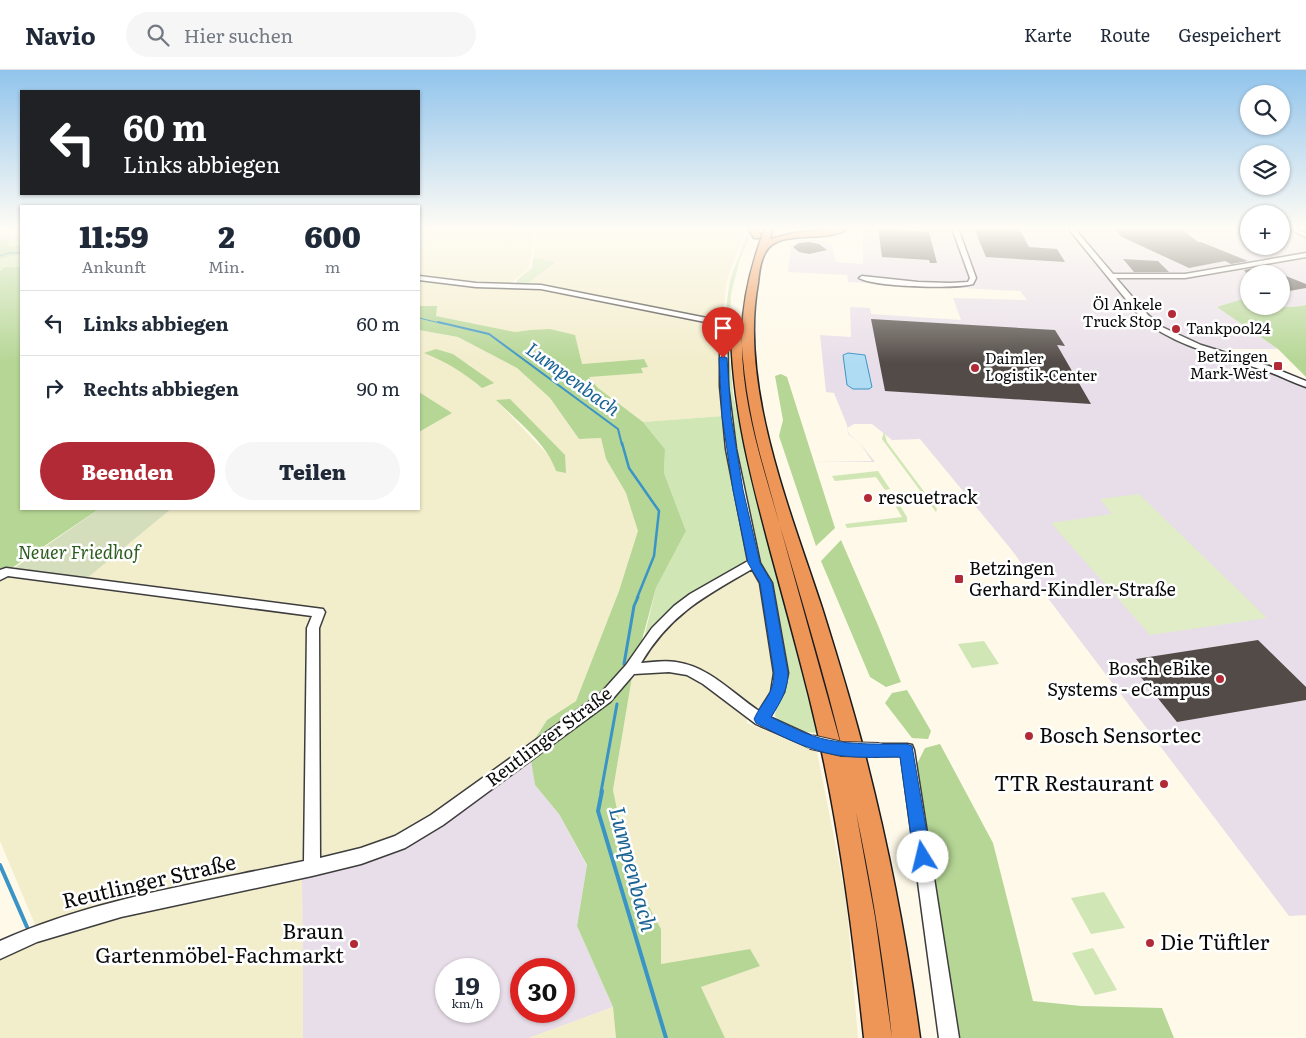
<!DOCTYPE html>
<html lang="de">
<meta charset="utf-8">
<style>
body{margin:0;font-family:Literata,serif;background:#f6f6f7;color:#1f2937;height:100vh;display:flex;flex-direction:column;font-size:19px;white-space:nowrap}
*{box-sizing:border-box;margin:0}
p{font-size:16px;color:#747a83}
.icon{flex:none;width:28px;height:28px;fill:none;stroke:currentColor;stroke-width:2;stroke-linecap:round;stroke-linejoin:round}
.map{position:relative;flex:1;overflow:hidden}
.details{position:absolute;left:20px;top:135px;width:400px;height:305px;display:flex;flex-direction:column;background:#fff;border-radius:0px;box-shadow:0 1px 4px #0004}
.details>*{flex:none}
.hud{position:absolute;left:20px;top:20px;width:400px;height:105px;border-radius:0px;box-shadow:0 1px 4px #0004;background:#202124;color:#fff;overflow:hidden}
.tools{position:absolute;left:1240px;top:15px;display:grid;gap:10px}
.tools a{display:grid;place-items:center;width:50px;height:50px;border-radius:50%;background:#fff;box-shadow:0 1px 4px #0004;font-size:25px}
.speed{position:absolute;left:435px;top:888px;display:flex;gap:10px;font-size:25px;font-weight:700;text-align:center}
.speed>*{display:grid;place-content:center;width:65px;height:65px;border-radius:50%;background:#fff;box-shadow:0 1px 4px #0004;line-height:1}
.speed small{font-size:12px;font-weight:400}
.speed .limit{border:8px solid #d22;background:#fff;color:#111}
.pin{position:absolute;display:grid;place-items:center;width:42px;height:42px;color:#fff;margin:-51px -21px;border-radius:50% 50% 50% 0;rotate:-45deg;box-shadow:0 0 5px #0007}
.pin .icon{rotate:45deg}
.me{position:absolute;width:55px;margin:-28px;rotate:351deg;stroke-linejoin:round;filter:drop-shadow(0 0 4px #0008)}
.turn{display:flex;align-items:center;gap:18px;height:105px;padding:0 20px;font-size:22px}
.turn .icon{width:65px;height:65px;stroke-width:2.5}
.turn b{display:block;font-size:35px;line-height:42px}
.eta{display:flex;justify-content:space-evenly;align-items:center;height:85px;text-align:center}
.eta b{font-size:30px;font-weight:800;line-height:35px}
.button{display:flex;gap:10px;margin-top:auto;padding:10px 20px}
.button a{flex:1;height:58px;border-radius:30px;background:#b22a36;color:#fff;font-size:20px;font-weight:800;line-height:58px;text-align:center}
.button a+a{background:#f6f6f7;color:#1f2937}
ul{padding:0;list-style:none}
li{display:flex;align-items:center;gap:15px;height:65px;padding:0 20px;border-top:1px solid #e0e1e3}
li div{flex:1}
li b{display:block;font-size:19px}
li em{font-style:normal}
header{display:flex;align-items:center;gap:30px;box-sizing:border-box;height:70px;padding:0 25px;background:#fff;border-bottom:1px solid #e0e1e3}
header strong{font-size:24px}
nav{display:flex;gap:28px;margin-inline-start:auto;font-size:18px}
.search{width:350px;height:45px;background:#f6f6f7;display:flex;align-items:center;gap:12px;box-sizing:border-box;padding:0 18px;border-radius:28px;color:#747a83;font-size:19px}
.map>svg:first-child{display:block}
</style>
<header>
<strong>Navio</strong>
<div class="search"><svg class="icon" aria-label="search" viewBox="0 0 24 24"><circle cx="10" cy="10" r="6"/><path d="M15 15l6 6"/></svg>Hier suchen</div>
<nav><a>Karte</a><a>Route</a><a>Gespeichert</a></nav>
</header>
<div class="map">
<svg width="1306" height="968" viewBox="0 0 1306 968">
<rect width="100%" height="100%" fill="#fef9e8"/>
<path fill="#e8dee9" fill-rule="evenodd" d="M863,158H1249V176H1281V158H1306V235L1278,239L1272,236H1281V204H1249V227L1218,237L1278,279H1220L1229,290L1277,303L1306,318V845L1289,846L1010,478L920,369L892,370L872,354H854L847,358L849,364L859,372L875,392L813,391H872L859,372L848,364L847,355L834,323L826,322L820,265L851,267L850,237L870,238L871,244L961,250L953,228L1027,230L1020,221L848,212L847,205L788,202L791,175L801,170H819L831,174L836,192L863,194Z
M531,687L535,715L559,744L587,796L577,856L613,937L529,968H303L302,808ZM446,899H489V941H446ZM521,899H564V941H521Z"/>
<path fill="#f2edcb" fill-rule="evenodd" d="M419,158H535L529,199L509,214H478L419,208Z
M538,158H744L745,159L727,210L722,251L718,252L527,214L556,193L533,188Z
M419,209L459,214L531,216L718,255L721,258L724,346L643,352L598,318L588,306L642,303L641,298L647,297L644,289L581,294L530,260L515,262L436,246V236H419Z
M419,260L458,267L517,298L550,328L579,369L601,368L606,389L626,423L639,461L619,521L576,631L547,650L529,678L440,752L302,808L303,968H0V874L36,857L0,771V506L13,499L86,509L171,439H419V362L452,343L419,322ZM425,283L470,295L482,318L460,300L445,291ZM496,330L564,385L556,401L552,389Z
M746,500L755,501L760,507L767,538L776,617L767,632L760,637L755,638L710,607L643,595L639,590L679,542Z
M669,599L693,606L746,645L747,653L817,682L846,828L858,968H725L701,917L760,896L750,879L661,894V859L630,803L613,720L632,607L644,602Z
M613,937L616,968H529Z"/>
<path fill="#d0e6b5" d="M0,158H18L4,163L21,167V175L10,176L7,170H0Z
M747,158H750L751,163L740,189L731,224L729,277L733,324L750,403L817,663C801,662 785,659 775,646L776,637L783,622L758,491C757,466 745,442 741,417C732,364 726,311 726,257C726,243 727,226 730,212C732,199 749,168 747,158Z
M21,184V197H5L0,201V189Z
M533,188L556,192L527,214L517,213V210L532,198Z
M724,346L734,420L750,482L747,493L643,572L656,518L686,461L664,403L665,379L643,352Z
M884,362L887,372L937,439L936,442L882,369Z
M878,401L890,419L885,420L876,407L835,411L832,406Z
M897,431L907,447V452L847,458L845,454L902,447L893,432Z
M984,571L999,594L972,598L958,574Z
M1104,822L1125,858L1091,864L1071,828Z
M1093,878L1117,920L1095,925L1072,883Z"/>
<path fill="#b5d695" d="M0,170H7L10,176L21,175V184L0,189Z
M5,197H21V439H99L0,506V201Z
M1249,227V236C1269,236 1286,239 1306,235V307L1278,279L1217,237Z
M419,236H437L436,246L515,262L530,260L550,259L575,265L582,294L644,289L648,297L641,298L643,303L589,307L598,318L643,352L665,379L664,403L686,461L656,518L632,607L613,720L630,802L661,859V894L750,879L760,896L701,917L725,968H616L613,937L577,856L587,795L559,744L535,715L529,678L547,650L576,631L619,521L638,461L626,423L606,389L601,368L579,369L550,328L517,298L458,267L419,260Z
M436,279L453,284L494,313L482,318C464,303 447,292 424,283Z
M781,304L787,307L835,458L816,476L779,366L783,350L775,306Z
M419,322L452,343L419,362Z
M510,329L565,385L566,403L556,401C547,373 517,351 496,330Z
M841,470L877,553L901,612L886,617L870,607L821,491Z
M907,620L931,661L928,669L912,668L885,633L892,623Z
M940,674L993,773L1033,931L1081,936L1162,938L1174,968H959L917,694L925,678Z"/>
<path fill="#d4ddbc" d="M99,439H171L86,509L13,499Z"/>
<path fill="#e1edc6" d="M1139,424L1267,548L1150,565L1051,453L1112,444L1100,429Z"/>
<path fill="#b0dcf3" stroke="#3b94c6" d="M848,283L865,285L872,317L869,319H853L847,315L843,285Z"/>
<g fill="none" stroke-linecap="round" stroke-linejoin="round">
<path stroke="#3b94c6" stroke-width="1" d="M0,186L8,183H21
M419,248L444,254"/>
<path stroke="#3b94c6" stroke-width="2" d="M438,252L489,264L618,359L622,375"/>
<path stroke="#3b94c6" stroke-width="2.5" d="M622,373L629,398L659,441L654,486L637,528"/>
<path stroke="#3b94c6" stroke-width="3" d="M624,594L634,536L638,527
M601,722L617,634"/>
<path stroke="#3b94c6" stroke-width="4" d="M602,721L598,741L666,968
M0,795L27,857"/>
</g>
<path fill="#524b47" d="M878,158L929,162L937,193H930L929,190L882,187Z
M974,158H1019L1029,177L1057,179L1065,192L986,187Z
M1114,158H1181L1198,172H1201L1248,191L1231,194L1225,191L1189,198L1122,167Z
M809,172L819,174L827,180L809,184L799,182L793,177L799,173Z
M1123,189L1158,191L1169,202H1134Z
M1261,197H1264L1280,204H1247L1244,200Z
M1281,204L1306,214V218L1289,221L1281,218Z
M871,249L1055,260L1065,276L1057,275L1091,334L885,321Z
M1258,570L1306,617V630L1177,652L1136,601L1145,600L1136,589Z"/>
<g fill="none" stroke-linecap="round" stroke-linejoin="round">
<g stroke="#3d3d3d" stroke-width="3">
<path id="minor" d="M952,158H958L976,208L973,214C954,219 874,217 859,208L862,206L918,212L950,213L968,212L970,208Z
M1068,158H1074L1113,204H1185L1306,183V187L1185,208H1116L1148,245L1162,257L1201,275L1269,296L1306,311V317C1291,312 1277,304 1263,300C1221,286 1177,277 1142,249Z
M1287,158H1294L1306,163V167Z
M419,206L476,213L541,215L727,252L728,316L736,379L760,493L772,513L788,603L784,622L770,647L816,668L818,672L816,676L811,678L806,676L756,654L703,614L687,605L669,602L634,604L610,632L443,755L405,778L361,794L312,806L121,847L37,872L0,889V871C95,828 202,813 304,791L307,558L312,546L8,506L0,510V500L6,498L323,539L325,542L319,558L320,788L361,778L395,766L431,745L600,624L626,595L652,558L674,536L690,524L748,491L726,379L720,316V255L541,219L476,217L419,210ZM752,499L760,513L774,603L771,622L759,641C732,623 710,597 676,592C665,590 653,592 641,593C670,544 705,526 752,499Z
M879,674H907L912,675L914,680L959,968H939L901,686H879L874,685L872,680L874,675Z"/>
</g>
<g stroke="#1b1b1b" stroke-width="3">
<path id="highway" d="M748,158H756L761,166L760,168H754Z
M765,158H773L770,169L794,163L848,158C827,175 778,157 765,183C760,192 759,203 758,213C739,316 790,440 822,538C837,586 852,635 865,685C889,778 907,872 920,968H892C884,892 872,817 856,742L875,847L892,968H864C852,853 837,738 809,626C797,578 784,531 771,483C751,408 731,333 731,254L736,251L741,254C742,299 749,341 760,384L844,686C825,606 801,528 778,449C761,390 740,327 742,264C743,227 752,192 765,158Z"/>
</g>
<use href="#minor" fill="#fff" fill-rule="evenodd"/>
<use href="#highway" fill="#ed9657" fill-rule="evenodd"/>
<g stroke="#3d3d3d" stroke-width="16" stroke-linecap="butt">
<path id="minor-bridge" d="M811,672L842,679L879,680"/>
</g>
<use href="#minor-bridge" stroke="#fff" stroke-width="14"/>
</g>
<linearGradient id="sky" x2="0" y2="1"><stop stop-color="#91c4ec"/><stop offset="0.54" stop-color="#fffcf5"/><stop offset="1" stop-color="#fffcf5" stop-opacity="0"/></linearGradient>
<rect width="1306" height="293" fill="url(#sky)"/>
<path fill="#1a73e8" stroke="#114b97" d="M723,286L727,288L731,346L743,420L760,493L772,513L788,603C788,620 780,633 771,647C789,656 808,666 828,670C854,675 881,674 906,674L912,676L931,787L928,793L923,795L917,793L914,787L900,687C876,687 851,689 827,683C802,677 779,665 756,653L754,649C762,631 774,625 774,603L760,513L748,493L733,420L722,346L719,288Z"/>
<g fill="#b22a36" stroke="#fff" stroke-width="2">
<circle cx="1172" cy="244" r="5"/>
<circle cx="1176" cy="259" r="5"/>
<rect x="1273" y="291" width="10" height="10" rx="2.5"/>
<circle cx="975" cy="298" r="5"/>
<circle cx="868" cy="428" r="5"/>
<rect x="954" y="504" width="10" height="10" rx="2.5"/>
<circle cx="1220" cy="609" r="5"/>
<circle cx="1029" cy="666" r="5"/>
<circle cx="1164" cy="714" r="5"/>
<circle cx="1150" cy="873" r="5"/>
<circle cx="354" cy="874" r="5"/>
</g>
<g text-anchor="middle" stroke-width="5" stroke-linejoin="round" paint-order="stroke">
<g font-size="15" fill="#0a0a0a" stroke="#fff" text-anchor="end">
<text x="1162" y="240">Öl Ankele<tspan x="1162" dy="17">Truck Stop</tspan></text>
<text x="1186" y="264" text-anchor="start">Tankpool24</text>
<text x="1268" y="292">Betzingen<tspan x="1268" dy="17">Mark-West</tspan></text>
<text x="985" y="294" text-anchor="start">Daimler<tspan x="985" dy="17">Logistik-Center</tspan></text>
</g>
<g font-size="18" fill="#0a0a0a" stroke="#fff" text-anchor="start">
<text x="878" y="434">rescuetrack</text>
<text x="969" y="505">Betzingen<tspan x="969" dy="21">Gerhard-Kindler-Straße</tspan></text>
<text x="1210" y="605" text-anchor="end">Bosch eBike<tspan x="1210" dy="21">Systems - eCampus</tspan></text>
</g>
<g font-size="18" font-style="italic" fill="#2e5e1f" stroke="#fff">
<text x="79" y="489">Neuer Friedhof</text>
</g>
<g font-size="18" fill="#0a0a0a" stroke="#fff">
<text transform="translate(549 667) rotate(-37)" y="6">Reutlinger Straße</text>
</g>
<g font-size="19" font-style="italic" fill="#1b6495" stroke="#fff">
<text transform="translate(573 309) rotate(36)" y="7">Lumpenbach</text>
</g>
<g font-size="21" fill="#0a0a0a" stroke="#fff" text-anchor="start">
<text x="1039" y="673">Bosch Sensortec</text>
<text x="1154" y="721" text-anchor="end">TTR Restaurant</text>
<text x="344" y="869" text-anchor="end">Braun<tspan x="344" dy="24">Gartenmöbel-Fachmarkt</tspan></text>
<text x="1160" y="880">Die Tüftler</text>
</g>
<g font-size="21" fill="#0a0a0a" stroke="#fff">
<text transform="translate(149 812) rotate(-13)" y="7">Reutlinger Straße</text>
</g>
<g font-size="22" font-style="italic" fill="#1b6495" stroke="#fff">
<text transform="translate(633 799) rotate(75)" y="8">Lumpenbach</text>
</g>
</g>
</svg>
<div class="tools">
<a><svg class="icon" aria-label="search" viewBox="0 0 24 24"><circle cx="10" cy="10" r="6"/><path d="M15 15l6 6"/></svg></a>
<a><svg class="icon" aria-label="layers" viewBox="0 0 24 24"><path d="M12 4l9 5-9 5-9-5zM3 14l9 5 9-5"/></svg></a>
<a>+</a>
<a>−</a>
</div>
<div class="speed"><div>19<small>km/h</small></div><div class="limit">30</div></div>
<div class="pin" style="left:723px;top:288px;background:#d93025"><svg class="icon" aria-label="arrive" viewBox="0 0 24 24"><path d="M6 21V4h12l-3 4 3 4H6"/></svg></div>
<svg class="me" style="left:923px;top:787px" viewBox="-20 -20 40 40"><circle r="19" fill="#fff"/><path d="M0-13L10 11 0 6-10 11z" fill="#1a73e8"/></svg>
<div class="hud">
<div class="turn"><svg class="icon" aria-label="left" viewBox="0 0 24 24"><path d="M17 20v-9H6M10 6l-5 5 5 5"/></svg><div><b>60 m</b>Links abbiegen</div></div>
</div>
<section class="details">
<div class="eta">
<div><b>11:59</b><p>Ankunft</p></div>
<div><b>2</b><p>Min.</p></div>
<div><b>600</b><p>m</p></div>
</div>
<ul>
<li><svg class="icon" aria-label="left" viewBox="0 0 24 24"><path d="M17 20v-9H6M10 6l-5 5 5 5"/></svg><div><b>Links abbiegen</b></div><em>60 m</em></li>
<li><svg class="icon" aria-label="right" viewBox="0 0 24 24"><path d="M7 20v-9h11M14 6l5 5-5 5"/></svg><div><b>Rechts abbiegen</b></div><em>90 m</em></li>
</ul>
<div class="button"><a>Beenden</a><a>Teilen</a></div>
</section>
</div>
